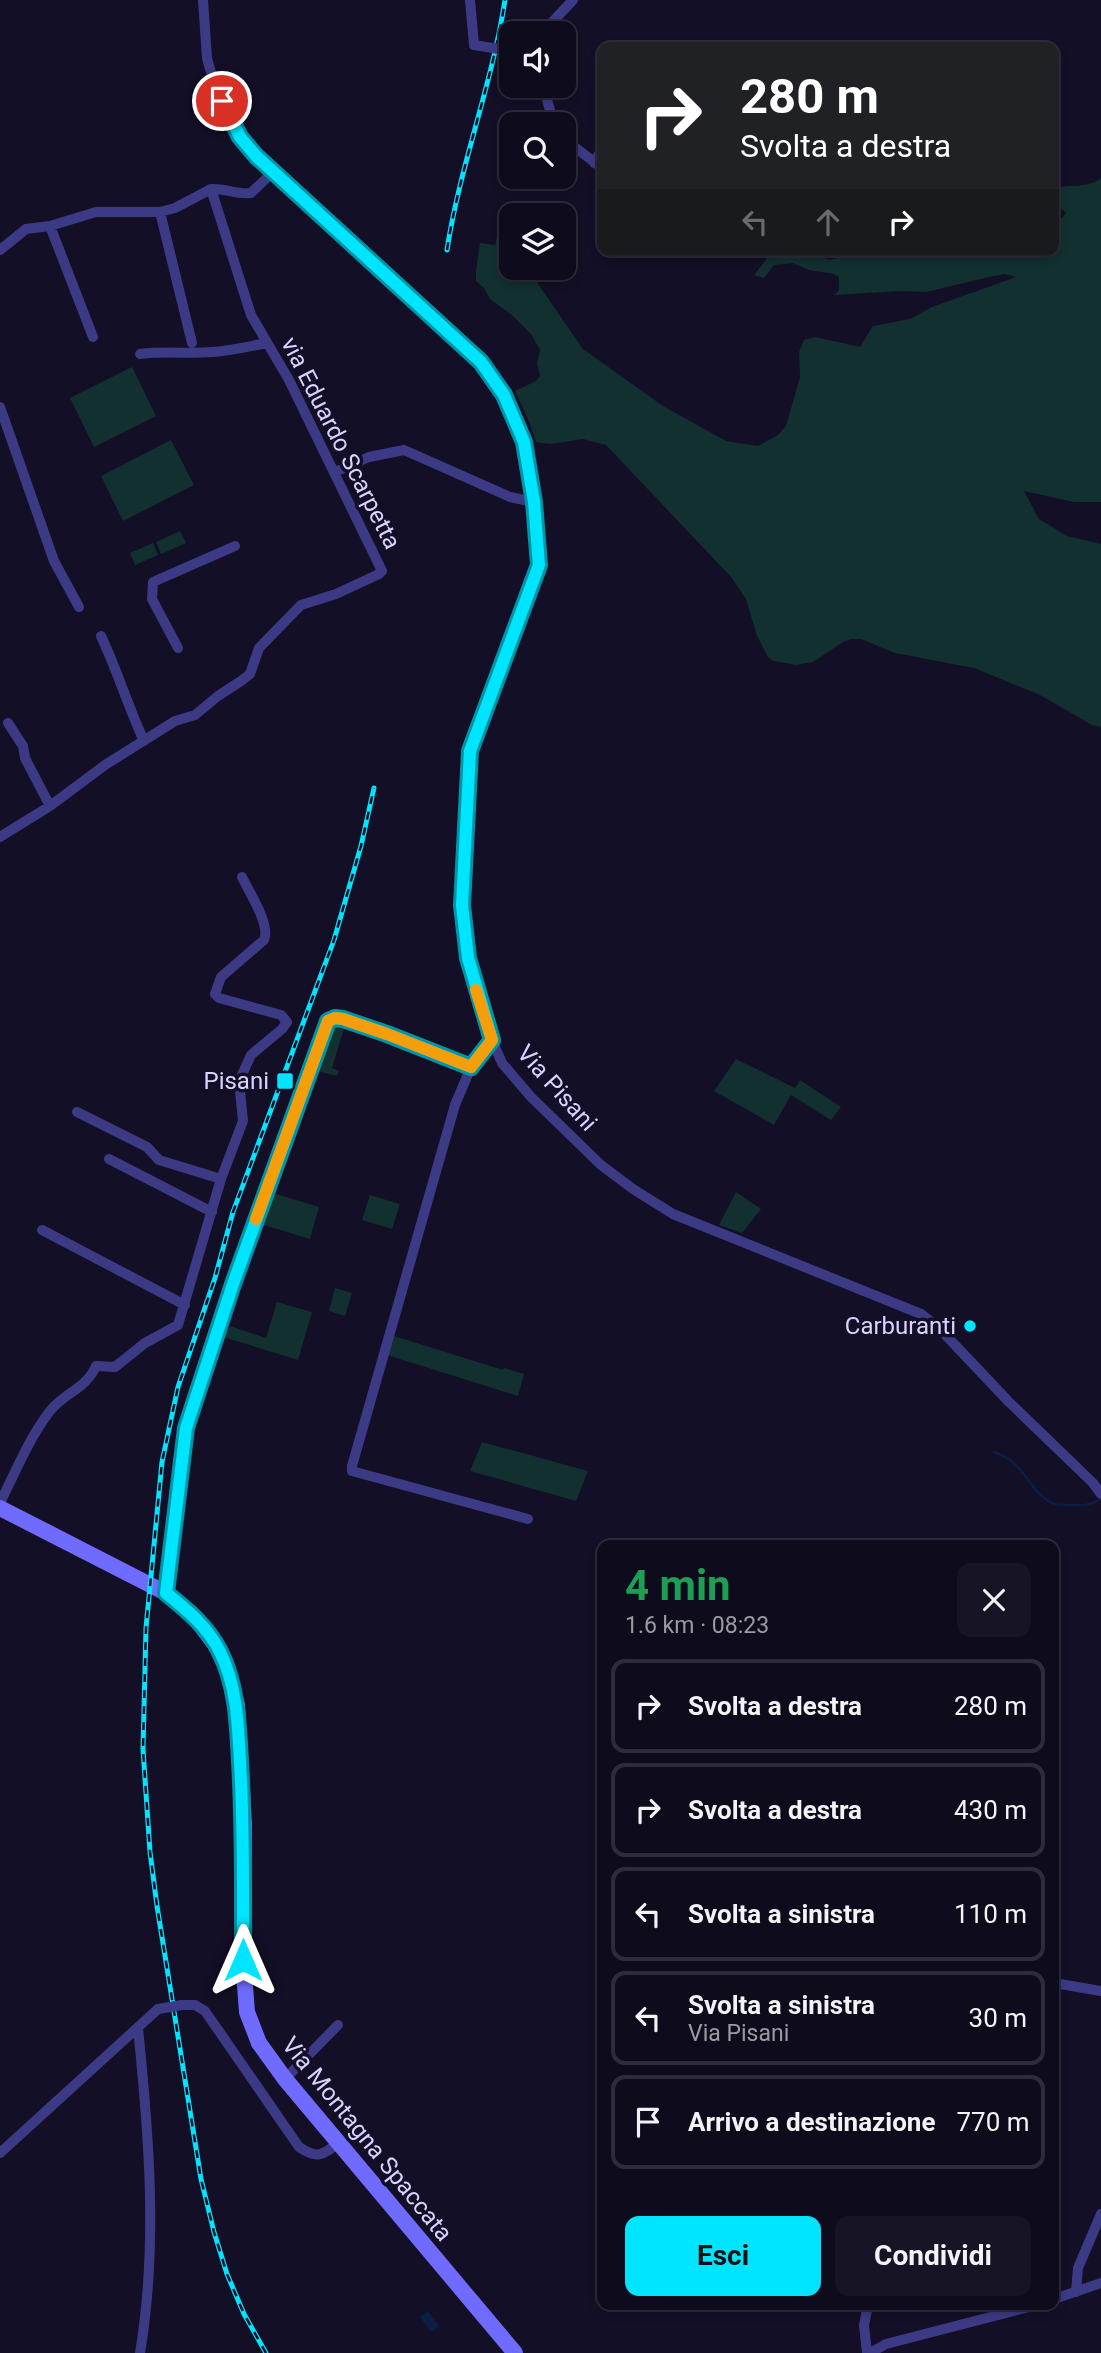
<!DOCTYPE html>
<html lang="it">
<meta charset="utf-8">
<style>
body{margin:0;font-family:Roboto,sans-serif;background:#171425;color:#f1f3f6;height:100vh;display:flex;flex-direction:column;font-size:26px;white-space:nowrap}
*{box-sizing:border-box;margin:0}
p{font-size:23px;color:#9b9ba3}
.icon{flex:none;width:38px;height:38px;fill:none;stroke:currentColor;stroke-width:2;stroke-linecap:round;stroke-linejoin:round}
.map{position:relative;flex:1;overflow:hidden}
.side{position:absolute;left:597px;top:1540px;width:462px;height:770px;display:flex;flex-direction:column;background:#0e0b1c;border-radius:14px;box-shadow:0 4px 10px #0003,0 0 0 2px #2e2b3b}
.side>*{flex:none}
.guide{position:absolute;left:597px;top:42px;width:462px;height:214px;border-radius:14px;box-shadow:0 4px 10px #0003,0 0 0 2px #2e2b3b;background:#202124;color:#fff;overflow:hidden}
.buttons{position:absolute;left:499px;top:21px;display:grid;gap:14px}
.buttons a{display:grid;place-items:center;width:77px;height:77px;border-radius:14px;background:#0e0b1c;box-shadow:0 4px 10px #0003,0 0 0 2px #2e2b3b;font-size:35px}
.pin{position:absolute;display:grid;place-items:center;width:60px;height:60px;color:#fff;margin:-30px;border:4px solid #fff;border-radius:50%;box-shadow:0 2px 7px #0007}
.me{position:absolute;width:77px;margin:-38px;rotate:0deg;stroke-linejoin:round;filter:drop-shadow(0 0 5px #0008)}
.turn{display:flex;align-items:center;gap:24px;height:147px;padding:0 28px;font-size:32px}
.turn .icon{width:91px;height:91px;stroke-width:2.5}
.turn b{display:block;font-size:49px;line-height:60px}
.lanes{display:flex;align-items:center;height:66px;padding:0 28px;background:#0003;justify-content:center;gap:35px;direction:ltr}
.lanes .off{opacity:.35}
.round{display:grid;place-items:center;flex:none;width:74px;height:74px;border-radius:14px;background:#171425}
.overview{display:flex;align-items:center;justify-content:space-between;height:119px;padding:0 28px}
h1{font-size:42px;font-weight:700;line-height:52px;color:#1e9e55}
.action{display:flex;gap:14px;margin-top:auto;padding:14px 28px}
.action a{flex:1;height:80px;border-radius:14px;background:#00e5ff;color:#111;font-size:28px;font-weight:700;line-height:80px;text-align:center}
.action a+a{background:#171425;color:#f1f3f6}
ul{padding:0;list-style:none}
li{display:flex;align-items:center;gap:21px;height:94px;margin:0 14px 10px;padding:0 14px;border:4px solid #2e2b3b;border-radius:14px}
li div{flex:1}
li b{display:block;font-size:26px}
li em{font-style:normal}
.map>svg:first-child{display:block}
</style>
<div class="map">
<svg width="1101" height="2353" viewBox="0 0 1101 2353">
<rect width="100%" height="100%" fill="#130f26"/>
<path fill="#12302f" d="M1101,178V502H1074L1024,491L1039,519L1067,536L1101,544V727L1092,725L1040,695L974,668L895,653L861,639H851L843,642L813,662L796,665L773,661L768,657L757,636L746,599L731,577L606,445L583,439L550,444L536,442L530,424L515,391L536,381L540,376L537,363L540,350L531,334L513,316L490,299L484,288L476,281V270L480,243L495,245L502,217L511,218V268H539L538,284L583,349L663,406L726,441L758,446L778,435L786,426L800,377L799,352L804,340L815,337L860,347L873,326L910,319L932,307L1016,277L1005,274L989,277L926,292L900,291L835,295L839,290V277L834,274L809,270L793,263L774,265L764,278L754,275L772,252L784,250L799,256L812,254L830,260L848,255L880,256L894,250H1054V225L1058,222L1066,213L1057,204H1054V188C1070,184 1086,189 1101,178Z
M132,367L156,416L94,447L70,398Z
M171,440L194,485L123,521L101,476Z
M180,531L186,543L161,554L156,542Z
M153,543L158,555L135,565L130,553Z
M346,1022L332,1068L339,1071L337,1076L314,1070L328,1024Z
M736,1059L795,1088L800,1080L841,1107L831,1120L791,1095L774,1125L714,1091Z
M736,1192L761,1209L742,1233L719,1225Z
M273,1193L319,1207L310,1239L261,1224Z
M370,1195L400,1204L392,1229L362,1220Z
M335,1288L352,1293L345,1316L329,1311Z
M277,1302L312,1312L298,1360L223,1337L230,1326L266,1338Z
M394,1336L503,1370L504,1368L524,1374L518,1396L387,1355L392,1338Z
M482,1442L588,1471L576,1501L470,1471Z"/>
<path fill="#0a1f44" d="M428,2311L439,2326L431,2332L420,2317Z"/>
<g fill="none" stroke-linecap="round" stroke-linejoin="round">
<path stroke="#0a1f44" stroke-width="2.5" d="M994,1452C1027,1463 1028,1492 1052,1503C1058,1506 1067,1505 1074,1505C1083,1506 1093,1504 1101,1499"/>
<path stroke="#3d3a85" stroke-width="10" d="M203,0L207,58L213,80L230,120L256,156L481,362L504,395L524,442L534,502L539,565L470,751L462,905L468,958L492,1040L502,1063L531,1097L601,1165L633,1189L673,1214L921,1314L938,1327L1009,1402L1093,1483L1101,1494
M470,0L474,45
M542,33L573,0
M543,86L554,124
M564,139L602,168
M594,163L602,149
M160,212L192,343
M50,226L93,337
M0,250L26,229L50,226L96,212H160L175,208L211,189
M140,354C164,351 188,354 212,352C230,351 248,347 266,343
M0,407L54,561L79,607
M335,472L369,457L404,450L510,497L534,502
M101,636C117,670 128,706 144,741
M178,648L152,599L153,582L235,546
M8,723L23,746L25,758L50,806
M0,837L50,806L105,765L175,721L195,715L218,696L241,681L250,674L259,648L301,605L336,594L379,574L382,571L289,380L251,315L211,189C225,188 237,195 251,193L272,173
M471,1067L455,1105L352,1466V1471L528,1519
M77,1112L147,1147L159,1160L221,1179
M109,1159L212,1212
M42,1230L185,1305
M0,1503C15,1473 29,1438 50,1411C64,1393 86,1389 96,1366L115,1367L145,1343L178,1325L221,1179L243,1121L239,1081L251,1055L282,1029L287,1022L281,1015L219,998L215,994L221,977L264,940C271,925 249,892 242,877
M166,1593L186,1428L233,1284L326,1024L331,1019C357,1016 443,1056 471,1067L492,1040
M1054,1983L1101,1991
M182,2005H195L205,2011L299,2147C317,2159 322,2156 338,2143
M138,2028C149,2136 158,2245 140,2353
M285,2079L338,2025
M0,2153L158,2009
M1076,2292L1078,2268L1101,2214
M1054,2299L1101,2283
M867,2353L864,2325L868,2305
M870,2353L886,2344L1037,2305"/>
<path stroke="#6f6bff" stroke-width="16" d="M0,1508L166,1593L192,1614L220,1651L228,1672L237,1705L244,1824L243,1960L247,2012L259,2043L285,2079L515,2353"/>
<g stroke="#00e5ff" stroke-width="5">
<path id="rail" d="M447,250C460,165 492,85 505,0
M266,2353L244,2314L227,2274L214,2232L201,2179L157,1906L150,1852L143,1749L146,1628L162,1462L178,1387L215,1278L233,1212L334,940L361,846L374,788"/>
</g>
<use href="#rail" stroke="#130f26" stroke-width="2.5" stroke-dasharray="8" stroke-linecap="butt"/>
<path stroke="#3d3a85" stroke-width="10" d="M474,45L511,51
M158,2009L182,2005"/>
</g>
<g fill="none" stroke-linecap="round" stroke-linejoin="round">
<g stroke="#0095a6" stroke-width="18">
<path id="route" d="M222,101L240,137L256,156L481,362L504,395L524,442L534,502L539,565L470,751L462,905L468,958L492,1040L471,1067L387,1034L343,1019L335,1018L328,1021L233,1284L186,1428L166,1593C187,1610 208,1627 220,1652C237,1686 238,1724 240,1762C244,1828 243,1894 243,1960"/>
</g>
<use href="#route" stroke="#00e5ff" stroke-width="12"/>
<path stroke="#f59e0b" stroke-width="12" d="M256,1219L328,1021L335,1018L343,1019L387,1034L471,1067L492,1040L476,990"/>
</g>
<g fill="#00e5ff" stroke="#130f26" stroke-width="2.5">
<rect x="276" y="1072" width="18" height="18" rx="3.5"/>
<circle cx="970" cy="1326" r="7"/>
</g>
<g text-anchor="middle" stroke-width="7" stroke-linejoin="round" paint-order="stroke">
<g font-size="24" fill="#d9d4ff" stroke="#130f26">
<text transform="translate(341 443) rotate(63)" y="8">via Eduardo Scarpetta</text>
<text transform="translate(557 1088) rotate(48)" y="8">Via Pisani</text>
<text transform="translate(367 2139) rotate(51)" y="8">Via Montagna Spaccata</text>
</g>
<g font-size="24" fill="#d9d4ff" stroke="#130f26" text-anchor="end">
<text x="269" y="1089">Pisani</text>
<text x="956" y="1334">Carburanti</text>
</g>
</g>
</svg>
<div class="buttons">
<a><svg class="icon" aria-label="sound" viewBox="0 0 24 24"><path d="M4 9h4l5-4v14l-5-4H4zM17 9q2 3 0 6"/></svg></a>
<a><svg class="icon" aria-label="search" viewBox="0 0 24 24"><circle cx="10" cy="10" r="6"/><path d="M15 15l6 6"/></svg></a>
<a><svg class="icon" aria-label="layers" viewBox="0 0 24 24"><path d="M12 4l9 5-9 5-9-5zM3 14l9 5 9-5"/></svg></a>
</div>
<div class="pin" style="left:222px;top:101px;background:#d93025"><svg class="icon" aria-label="arrive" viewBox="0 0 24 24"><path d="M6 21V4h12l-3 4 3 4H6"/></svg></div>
<svg class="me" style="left:243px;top:1960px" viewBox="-20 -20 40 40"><path d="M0-17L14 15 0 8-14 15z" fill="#00e5ff" stroke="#fff" stroke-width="4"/></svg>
<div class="guide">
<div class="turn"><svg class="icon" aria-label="right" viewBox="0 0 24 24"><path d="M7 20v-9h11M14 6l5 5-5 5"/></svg><div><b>280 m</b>Svolta a destra</div></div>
<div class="lanes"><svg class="icon off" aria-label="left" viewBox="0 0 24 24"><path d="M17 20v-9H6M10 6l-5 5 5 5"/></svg><svg class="icon off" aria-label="ahead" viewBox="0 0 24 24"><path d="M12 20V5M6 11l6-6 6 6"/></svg><svg class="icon" aria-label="right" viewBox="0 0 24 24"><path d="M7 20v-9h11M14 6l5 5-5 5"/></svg></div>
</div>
<section class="side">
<div class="overview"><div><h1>4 min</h1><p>1.6 km · 08:23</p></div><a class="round"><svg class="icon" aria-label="close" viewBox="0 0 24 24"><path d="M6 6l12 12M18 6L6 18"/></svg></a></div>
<ul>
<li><svg class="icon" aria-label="right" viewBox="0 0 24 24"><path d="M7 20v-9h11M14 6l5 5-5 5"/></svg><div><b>Svolta a destra</b></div><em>280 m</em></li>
<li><svg class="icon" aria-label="right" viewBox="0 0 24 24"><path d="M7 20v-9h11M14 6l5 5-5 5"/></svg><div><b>Svolta a destra</b></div><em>430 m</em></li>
<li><svg class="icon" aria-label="left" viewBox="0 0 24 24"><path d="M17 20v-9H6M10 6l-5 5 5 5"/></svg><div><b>Svolta a sinistra</b></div><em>110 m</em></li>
<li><svg class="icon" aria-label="left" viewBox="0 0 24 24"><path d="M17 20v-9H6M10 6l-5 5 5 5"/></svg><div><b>Svolta a sinistra</b><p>Via Pisani</p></div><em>30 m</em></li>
<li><svg class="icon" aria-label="arrive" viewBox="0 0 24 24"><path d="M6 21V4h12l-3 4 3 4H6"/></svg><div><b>Arrivo a destinazione</b></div><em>770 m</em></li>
</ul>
<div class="action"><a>Esci</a><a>Condividi</a></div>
</section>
</div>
